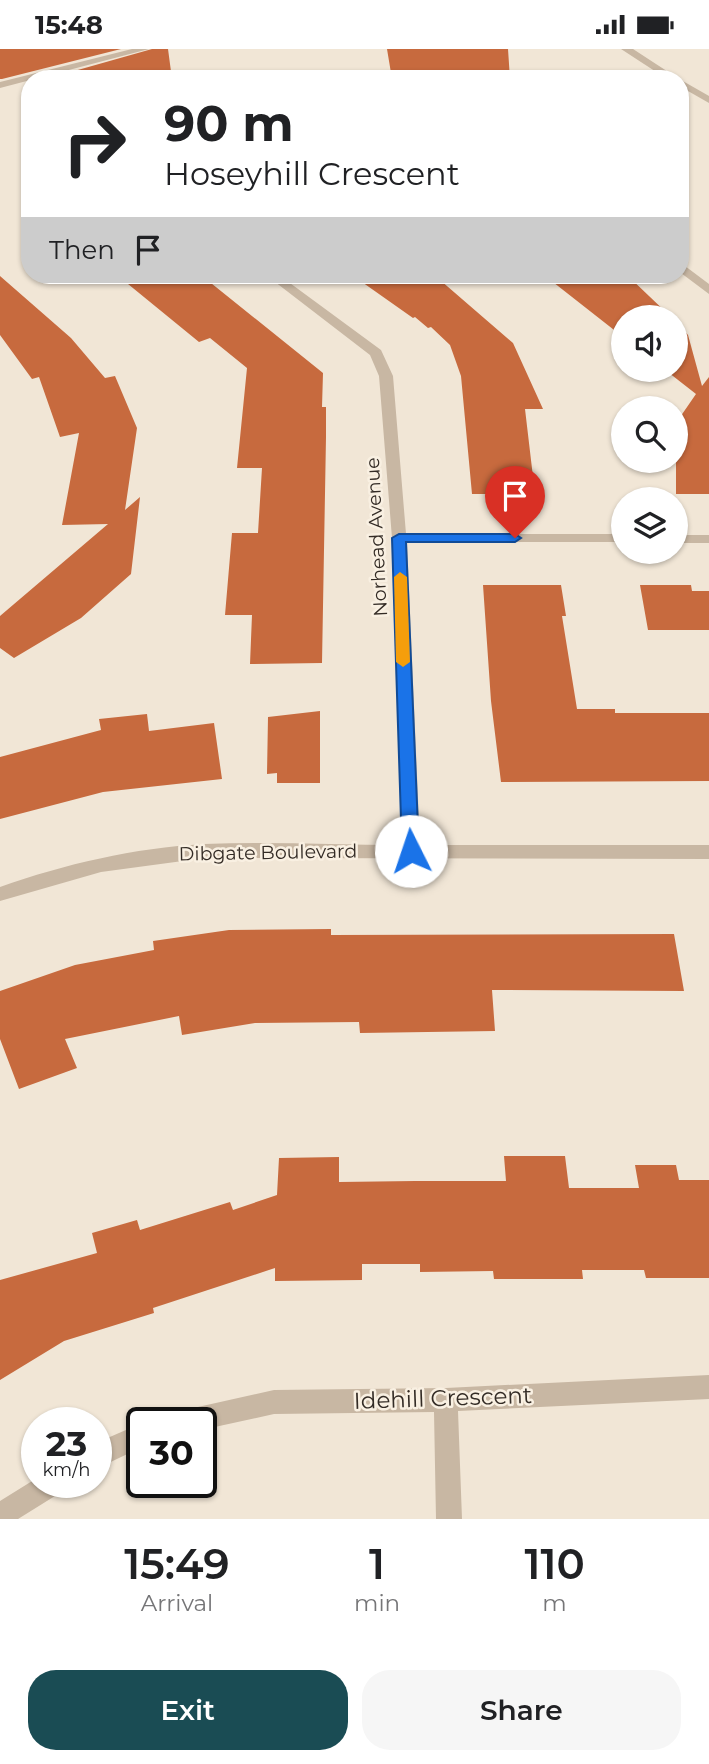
<!DOCTYPE html>
<style>
body{margin:0;font-family:Montserrat,sans-serif;background:#f6f6f6;color:#202124;height:100vh;display:flex;flex-direction:column;font-size:26px;white-space:nowrap}
*{box-sizing:border-box;margin:0}
p{font-size:23px;color:#757577}
.icon{flex:none;width:38px;height:38px;fill:none;stroke:currentColor;stroke-width:2;stroke-linecap:round;stroke-linejoin:round}
.map{position:relative;height:1470px;overflow:hidden}
.details{display:flex;flex-direction:column;background:#fff;flex:1}
.details>*{flex:none}
.hud{position:absolute;left:21px;top:21px;width:668px;height:214px;border-radius:28px;box-shadow:0 2px 5px #0004;background:#fff;color:#202124;overflow:hidden}
.fabs{position:absolute;left:611px;top:256px;display:grid;gap:14px}
.fabs a{display:grid;place-items:center;width:77px;height:77px;border-radius:50%;background:#fff;box-shadow:0 2px 5px #0004;font-size:35px}
.speed{position:absolute;left:21px;top:1358px;display:flex;gap:14px;font-size:35px;font-weight:700;text-align:center}
.speed>*{display:grid;place-content:center;width:91px;height:91px;border-radius:50%;background:#fff;box-shadow:0 2px 5px #0004;line-height:1}
.speed small{font-size:18px;font-weight:400}
.speed .limit{border:4px solid #111;border-radius:10px;background:#fff;color:#111}
.pin{position:absolute;display:grid;place-items:center;width:60px;height:60px;color:#fff;margin:-72px -30px;border-radius:50% 50% 50% 0;rotate:-45deg;box-shadow:0 0 7px #0007}
.pin .icon{rotate:45deg}
.me{position:absolute;width:77px;margin:-38px;rotate:356deg;stroke-linejoin:round;filter:drop-shadow(0 0 5px #0008)}
.turn{display:flex;align-items:center;gap:24px;height:147px;padding:0 28px;font-size:32px}
.turn .icon{width:91px;height:91px;stroke-width:2.5}
.turn b{display:block;font-size:49px;line-height:60px}
.then{display:flex;align-items:center;height:66px;padding:0 28px;background:#0003;gap:14px;font-size:26px}
.eta{display:flex;justify-content:space-evenly;align-items:center;height:119px;text-align:center}
.eta b{font-size:42px;font-weight:600;line-height:49px}
.primary-button{display:flex;gap:14px;margin-top:auto;padding:14px 28px}
.primary-button a{flex:1;height:80px;border-radius:28px;background:#1a4c54;color:#fff;font-size:28px;font-weight:600;line-height:80px;text-align:center}
.primary-button a+a{background:#f6f6f6;color:#202124}
.status{display:flex;justify-content:space-between;align-items:center;height:49px;padding:0 35px;background:#fff;direction:ltr}
.status svg{height:19px;fill:currentColor}
.map>svg:first-child{display:block}
</style>
<div class="status"><b>15:48</b><svg viewBox="0 0 49 12"><path d="M0 12V9h3v3zM5 12V6h3v6zM10 12V3h3v9zM15 12V0h3v12zM26 1h20v11H26zM47 4h2v5h-2z"/></svg></div>
<div class="map">
<svg width="709" height="1470" viewBox="0 0 709 1470">
<rect width="100%" height="100%" fill="#f1e6d6"/>
<path fill="#c76a3e" d="M0,0H121L2,30H0Z
M152,0H168L172,30H46Z
M387,0H508L510,30H392Z
M117,226H201L323,324L322,358H326V388L322,614L250,615L252,566H225L232,484H258L262,419H237L247,319L210,289L199,293Z
M352,226H415L428,235L440,231L513,294L543,360H525L535,445H472L461,327L450,296L431,278L428,279L415,268L413,269Z
M544,226H627L671,268H623V288Z
M0,227L71,289L105,329L115,327L137,379L125,461L140,448L131,525L81,569L14,609L0,599V567L108,475L62,476L79,384L60,388L39,328L32,330L0,286Z
M676,273L688,286L702,337L709,328V445H676V374L696,345L664,320H676Z
M483,536H561L566,567H562L577,660H615V664H709V732L501,733L491,652Z
M640,536H691L692,542H709V581H648Z
M320,662V734H277V724L267,725L268,668Z
M147,665L149,682L214,674L222,730L103,743L0,770V708L101,681L99,670Z
M331,880V886L674,885L684,942L492,941L495,982L360,984L359,973L255,974L182,986L179,967L65,990L77,1019L19,1040L0,990V942L75,916L154,901L153,892L229,881Z
M504,1107H565L569,1139H639L635,1116H676L679,1131H709V1229H646L644,1221H582L583,1230H494L493,1222L420,1223V1215H362V1231L275,1232V1219L153,1259L154,1264L64,1292L0,1331V1231L97,1204L92,1184L137,1171L140,1181L230,1153L233,1161L277,1146L279,1109L339,1108V1133L415,1132H506Z"/>
<g fill="none" stroke-linecap="round" stroke-linejoin="round">
<path fill="#c8b7a3" fill-rule="evenodd" d="M132,0H149L0,39V33Z
M681,214L709,235V245L681,224Z
M266,226H279L381,301L393,327L406,485H623V493H407L420,796H709V810L205,809L101,823L0,852V838C65,815 134,799 204,795C269,792 336,796 402,796L392,489L379,327L370,306Z
M676,486H709V494H676Z
M709,1326V1350L458,1362L462,1470H436L434,1363L274,1365L201,1381V1374H168L171,1366L180,1362L274,1341L446,1339Z
M142,1374V1398L96,1420V1394Z
M37,1429V1433H66L63,1442L18,1470H0V1452Z"/>
<path fill="#c8b7a3" fill-rule="evenodd" d="M621,0H633L679,30H667Z
M681,31L709,47V54L681,38Z"/>
</g>
<path fill="#1a73e8" stroke="#114b97" stroke-width="2" d="M399,485H515L521,489L515,493H406L419,802L411,808L402,802L392,489Z"/>
<path fill="#f59e0b" d="M400,523L407,528L410,613L403,618L396,613L394,528Z"/>
<g text-anchor="middle" stroke-width="5" stroke-linejoin="round" paint-order="stroke">
<g font-size="19" fill="#332b25" stroke="#f9f0e2">
<text transform="translate(376 488) rotate(-93)" y="7">Norhead Avenue</text>
<text transform="translate(268 803) rotate(-1)" y="7">Dibgate Boulevard</text>
</g>
<g font-size="23" fill="#332b25" stroke="#f9f0e2">
<text transform="translate(443 1349) rotate(-2)" y="8">Idehill Crescent</text>
</g>
</g>
</svg>
<div class="fabs">
<a><svg class="icon" aria-label="sound" viewBox="0 0 24 24"><path d="M4 9h4l5-4v14l-5-4H4zM17 9q2 3 0 6"/></svg></a>
<a><svg class="icon" aria-label="search" viewBox="0 0 24 24"><circle cx="10" cy="10" r="6"/><path d="M15 15l6 6"/></svg></a>
<a><svg class="icon" aria-label="layers" viewBox="0 0 24 24"><path d="M12 4l9 5-9 5-9-5zM3 14l9 5 9-5"/></svg></a>
</div>
<div class="speed"><div>23<small>km/h</small></div><div class="limit">30</div></div>
<div class="pin" style="left:515px;top:489px;background:#d93025"><svg class="icon" aria-label="arrive" viewBox="0 0 24 24"><path d="M6 21V4h12l-3 4 3 4H6"/></svg></div>
<svg class="me" style="left:411px;top:802px" viewBox="-20 -20 40 40"><circle r="19" fill="#fff"/><path d="M0-13L10 11 0 6-10 11z" fill="#1a73e8"/></svg>
<div class="hud">
<div class="turn"><svg class="icon" aria-label="right" viewBox="0 0 24 24"><path d="M7 20v-9h11M14 6l5 5-5 5"/></svg><div><b>90 m</b>Hoseyhill Crescent</div></div>
<div class="then">Then<svg class="icon" aria-label="arrive" viewBox="0 0 24 24"><path d="M6 21V4h12l-3 4 3 4H6"/></svg></div>
</div>
</div>
<section class="details">
<div class="eta">
<div><b>15:49</b><p>Arrival</p></div>
<div><b>1</b><p>min</p></div>
<div><b>110</b><p>m</p></div>
</div>
<div class="primary-button"><a>Exit</a><a>Share</a></div>
</section>
